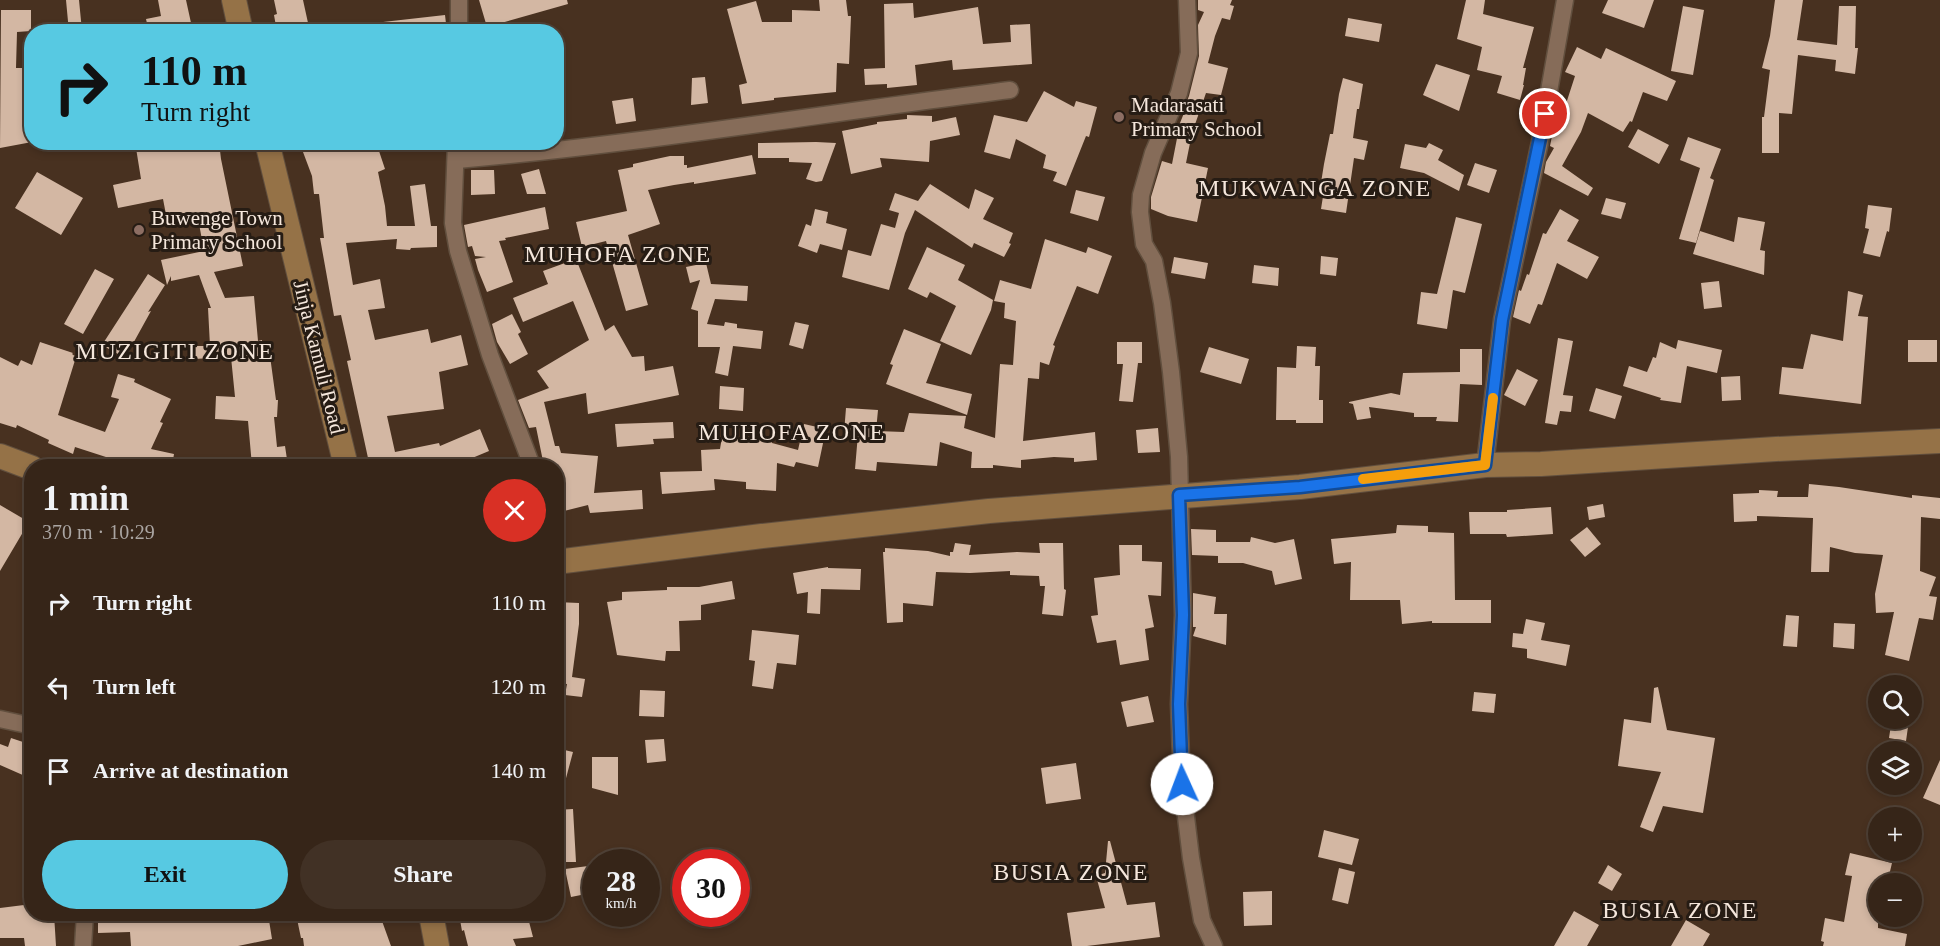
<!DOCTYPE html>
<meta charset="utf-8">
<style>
body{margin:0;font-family:Georgia,serif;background:#413125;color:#f1f3f6;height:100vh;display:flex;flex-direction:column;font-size:22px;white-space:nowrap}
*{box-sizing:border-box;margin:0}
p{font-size:20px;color:#aaa5a2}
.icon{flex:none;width:33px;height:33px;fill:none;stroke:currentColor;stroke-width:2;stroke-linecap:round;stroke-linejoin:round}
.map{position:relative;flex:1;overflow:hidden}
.side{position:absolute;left:24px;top:459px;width:540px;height:462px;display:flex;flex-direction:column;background:#362518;border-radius:24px;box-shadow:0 3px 9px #0003,0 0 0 2px #504237}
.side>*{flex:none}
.banner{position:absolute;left:24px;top:24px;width:540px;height:126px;border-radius:24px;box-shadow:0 3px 9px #0003,0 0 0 2px #504237;background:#57c9e2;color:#111;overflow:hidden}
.tools{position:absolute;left:1868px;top:675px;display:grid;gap:12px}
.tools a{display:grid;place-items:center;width:54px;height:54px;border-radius:50%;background:#362518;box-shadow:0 3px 9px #0003,0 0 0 2px #504237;font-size:30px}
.speed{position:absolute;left:582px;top:849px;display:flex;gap:12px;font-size:30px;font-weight:700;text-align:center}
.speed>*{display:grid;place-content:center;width:78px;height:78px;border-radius:50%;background:#362518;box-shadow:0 3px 9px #0003,0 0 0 2px #504237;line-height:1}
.speed small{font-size:15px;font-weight:400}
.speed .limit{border:9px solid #d22;background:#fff;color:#111}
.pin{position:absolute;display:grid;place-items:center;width:51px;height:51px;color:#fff;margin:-26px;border:3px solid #fff;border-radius:50%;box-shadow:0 2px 6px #0007}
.me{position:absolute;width:66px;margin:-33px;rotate:358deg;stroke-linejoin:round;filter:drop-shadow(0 0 4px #0008)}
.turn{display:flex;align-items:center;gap:21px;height:126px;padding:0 18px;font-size:27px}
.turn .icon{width:78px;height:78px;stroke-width:2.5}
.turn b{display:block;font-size:42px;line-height:51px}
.round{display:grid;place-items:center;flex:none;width:63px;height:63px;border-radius:32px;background:#413125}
.summary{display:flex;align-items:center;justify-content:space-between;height:102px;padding:0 18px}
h1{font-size:36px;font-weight:700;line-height:45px}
.action{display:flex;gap:12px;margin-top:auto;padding:12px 18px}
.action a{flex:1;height:69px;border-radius:36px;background:#57c9e2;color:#111;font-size:24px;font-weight:700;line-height:69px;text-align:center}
.action a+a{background:#413125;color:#f1f3f6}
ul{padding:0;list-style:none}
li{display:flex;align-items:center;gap:18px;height:84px;padding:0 18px}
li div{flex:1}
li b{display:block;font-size:22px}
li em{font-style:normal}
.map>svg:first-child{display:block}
</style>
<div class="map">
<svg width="1940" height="946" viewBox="0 0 1940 946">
<rect width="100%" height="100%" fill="#483120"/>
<path fill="#d3b7a3" d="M66,0H79L82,31L69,32Z
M158,0H186L193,32H149L146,19L161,16Z
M274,0H303L310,32H277L274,15L277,14Z
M479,0H567L568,4L487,27Z
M819,0H846L848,16H851L849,64L837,63L836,92L774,98V100L742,104L739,85L747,83L727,9L756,1L762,22H792V10L820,11Z
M1198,0H1232L1230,5L1234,6L1230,20L1222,18L1215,36L1208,63L1228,68L1221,95L1206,93L1192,133L1186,163L1208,168L1197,222L1168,216L1151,209V197L1162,161L1172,164L1180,123L1186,108H1184L1189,96L1199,56L1198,25L1204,12L1198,10Z
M1466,0H1485L1483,14L1534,27L1523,68H1526L1523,85H1524L1520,100L1497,93L1502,76L1477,70L1482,47L1457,39Z
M1608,0H1654L1644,28L1602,13Z
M1775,0H1803L1797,40L1837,45L1839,6H1856L1855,48H1858L1855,74L1835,71L1836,60L1798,55L1792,114L1779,113V153H1762V117H1764L1770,70L1762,68L1770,36Z
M913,3L914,18L978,7L983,44L1011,42L1010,25L1030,24L1032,64L953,70L952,60L915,65L917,85L887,88V84L865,85L864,69L885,68L884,4Z
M1683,6L1704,10L1693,75L1671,71Z
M1,10H31V31L17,32L16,68H28V76L32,88V142L0,148Z
M445,15L447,32H383V22Z
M1348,18L1382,24L1379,42L1345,36Z
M1577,47L1601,59L1606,48L1676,81L1667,101L1643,92L1632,122L1630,121L1623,132L1588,113L1581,132L1562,166L1593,188L1588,196L1544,173L1546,162L1554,148L1550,146L1553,131L1563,113L1575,76L1565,72Z
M1436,64L1470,75L1459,111L1423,95Z
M705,77L708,103L691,105L692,78Z
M1343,78L1363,84L1359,109H1357L1353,138L1368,141L1364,160L1354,158L1346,213L1321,209L1324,190L1320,189L1324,164L1330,134H1333L1339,94Z
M1044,91L1074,107L1076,101L1097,107L1089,137L1086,136L1066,186L1053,181L1057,172L1043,168L1046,155L1016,139L1010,159L984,152L994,115L1027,122Z
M633,98L636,121L616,124L612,101Z
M907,115L932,116V122L956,117L960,135L930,141L929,162L880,158L882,167L851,174L842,131L877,124V122L907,119Z
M1638,129L1669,145L1659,164L1628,147Z
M1688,137L1721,149L1710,178L1714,180L1696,243L1679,239L1700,168L1680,160Z
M170,142H219L221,159L243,266L214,272L225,298L254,296L258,341L262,340L263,357L270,356L276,400H278L277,417H274L277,447L285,446L288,466H252L248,421L215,419L216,396L235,397L231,357L194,359L193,346H210L208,308H211L199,275L171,281V276L167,285L161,260L204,251L198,218L168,225L163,199L118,208L113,185L141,179L136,148Z
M302,142H376L385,169L378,172L385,206L387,226H415L410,186L425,184L431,226H437V247L411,248L410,250L396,249L397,239L346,243L353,285L380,279L385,308L368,310L375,340L428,329L431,343L461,335L468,365L439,372L444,409L387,416L395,452L439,443L440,446L480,429L489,451L453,466H360L359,460L368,458L347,361L351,360L341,315L334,316L320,238H324L319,194H314L312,176L303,152L305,151Z
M758,143L816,142L836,143L822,181L816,182L806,179L812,163L789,162V158H758Z
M1429,143L1443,150L1438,160L1464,175L1459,191L1424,173L1400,168L1405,144L1426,148Z
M752,155L756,174L694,184V182L674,185L648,190L660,224L628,235L648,305L626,311L606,241L582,247L576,222L627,211L618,170L633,167V164L670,156H684V165H687V168Z
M1475,163L1497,170L1489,193L1467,185Z
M539,169L546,194H527L521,174Z
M471,170H494L495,194L471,195Z
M37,172L83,198L61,235L15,208Z
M930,184L969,209L975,189L994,198L983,219L1013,233L1009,243L1011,244L1004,257L974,243L972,248L915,210L905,233L889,290L842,277L848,250L871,256L881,224L895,228L899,213L889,210L895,193L918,201Z
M1076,190L1105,197L1098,221L1070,213Z
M1606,198L1626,203L1621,219L1601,214Z
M1868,205L1892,208L1889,232L1887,231L1880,257L1863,253L1869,229L1865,228Z
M545,207L549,229L505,238L506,240L499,241L513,282L487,292L478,270L475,259L486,257L475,256L472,246L468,247L464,225Z
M815,209L828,212L826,223L847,229L842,250L820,244L817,253L798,246L806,224L811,226Z
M1560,209L1579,220L1567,241L1599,257L1587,279L1557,263L1542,305L1538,304L1530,324L1513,317L1519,290L1521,291L1527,274L1529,275L1543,233L1546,234Z
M1456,217L1482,224L1465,293L1453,290L1447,329L1417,324L1421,292L1437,294Z
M1738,217L1765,222L1760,250L1765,251L1764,275L1693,254L1700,231L1734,242Z
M1045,239L1086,253L1088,247L1112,256L1098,294L1077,286L1053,345L1055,346L1049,365L1040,362L1039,379L1028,378L1023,441L1095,432L1097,460L1074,462V458L1054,457L1021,460V468L993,465V468H971L972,452L940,442L937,466L877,462L876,471L855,469L858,434L844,433L846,408L878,410L876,431L904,432L909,413L966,416L964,428L995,438L1000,364L1013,365L1016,321L1004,318L1005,303L994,301L1000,280L1031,289Z
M927,247L965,265L958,280L993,300L991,310L971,355L940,341L956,306L930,292L927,298L908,289Z
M1321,256L1338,258L1336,276L1320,274Z
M1174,257L1208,263L1205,279L1171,273Z
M576,259L605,331L614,325L632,357L644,356L645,371L673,366L679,395L588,414L586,393L544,402L555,446H559L561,453L598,456L594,493L642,490L643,509L590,513L588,505L556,513V466H544L536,427L529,428L518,400L549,388L537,371L589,340L573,301L523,322L513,298L548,284L543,271Z
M706,263L711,284L748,286L747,301L715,299L707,324L724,326L725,322L737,324V328L763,331L761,349L733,346L728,376L715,373L720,347H698V311L691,309L700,280L690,283L686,267Z
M1254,265L1279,268L1278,286L1252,283Z
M95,269L114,279L83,334L64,324Z
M148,274L165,285L148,312L151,311L125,358L102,345Z
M1719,281L1722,307L1704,309L1701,283Z
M1848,291L1863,295L1858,316L1868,317L1861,404L1779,394L1782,367L1803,369L1811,334L1843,341Z
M512,314L521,332L518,334L528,354L510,364L497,342L492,324Z
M795,322L809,325L803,349L789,345Z
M904,329L941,344L926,383L972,394L967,415L886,384L893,365L890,364Z
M1558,338L1573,341L1563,395L1573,396L1571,412L1560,411L1557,425L1545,423Z
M1678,340L1722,350L1717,373L1687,366L1681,403L1660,400L1661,398L1623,386L1629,366L1647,372L1653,357L1656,358L1660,342L1676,349Z
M1908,340H1937V362H1908Z
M40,342L73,353L72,354L76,357L58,415L105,432L119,399L111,397L118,374L135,379L134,382L171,399L160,422L163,423L151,449L174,454L172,466H128L109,458L75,447L73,454L48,443L49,440L17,425L16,428L0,423V357L18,366L21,360L32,365Z
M1117,342H1142V363H1138L1133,402L1119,401L1123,364H1117Z
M1297,346L1316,347L1315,366H1320L1319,400H1323V423H1296V420H1276L1277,367L1296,368Z
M1209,347L1249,359L1241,384L1200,372Z
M1460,349H1482V385L1460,384L1458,422L1436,421L1437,417H1414V413L1369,407L1371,418L1357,420L1353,404L1349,403V402L1391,393L1400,395L1403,373L1460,372Z
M1517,369L1538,380L1525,406L1504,395Z
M1740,376L1741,400L1722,401L1721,377Z
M720,386L744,388L743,411L719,409Z
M1596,388L1622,396L1615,419L1589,411Z
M673,422L674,438L653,439L654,444L617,447L615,424Z
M804,424L826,429L818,467L796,462L794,467L777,463L776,491L746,489V482L714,479L715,490L662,494L660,472L702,471L701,450L720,449L722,437L748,440L749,437L772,441V443L798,450Z
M1158,428L1160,452L1138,453L1136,430Z
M1809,484L1839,487L1912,498V495L1940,498V519L1921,517L1920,571L1936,577L1929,596L1937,597L1933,620L1919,618L1909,661L1885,655L1894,612L1876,613L1875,594L1883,555L1855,553L1830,547L1829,572H1811L1813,518L1757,516V521L1734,522L1733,494L1759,493V490L1778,491L1777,497H1808Z
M1603,504L1605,517L1589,520L1587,507Z
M0,505L29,522L0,571Z
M1551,507L1553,534L1507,537L1506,534H1470L1469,512H1507V510Z
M1397,525L1428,526V532L1454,533L1455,600H1491V623H1432V621L1402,624L1400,600H1350L1351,562L1334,564L1331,539L1396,533Z
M1587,527L1601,544L1585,557L1570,540Z
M1191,529L1216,530V542H1250L1251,537L1275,543L1294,539L1302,579L1275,585L1272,571L1243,563H1218V556L1192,555Z
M955,543L971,545L969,555L1017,552L1040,553L1039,543H1063L1064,589L1066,590L1063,616L1042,614L1045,586H1040L1039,576L1010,575V571L970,573L936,572L933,606L903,603V622L887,623L883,552H885V548L928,551L950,556V552H953Z
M1119,545H1142V561L1162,562L1161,596L1148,595L1154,627L1145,629L1149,660L1120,665L1116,640L1097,643L1091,616L1098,615L1094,578L1120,575Z
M828,567V568L861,569L860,590L821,589L820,614L807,613L808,592L797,594L793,573Z
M732,581L735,599L701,605V620L679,621L680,651H666L665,661L617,655L607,602L622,600V592L667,590V587H699Z
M1193,593L1216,597L1214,614H1227L1226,645L1193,636L1196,627H1193Z
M556,602L579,603V624L572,677L585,679L582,697L565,695L567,684L556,683Z
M1786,615L1799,616L1797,647L1783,646Z
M1526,619L1545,623L1541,640L1570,645L1566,666L1527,658V649L1512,647L1513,633L1523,634Z
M1834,623L1855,624L1854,649L1833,647Z
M752,630L799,635L796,665L777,663L773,689L752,686L755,661L749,660Z
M1658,687L1667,730L1715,738L1703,813L1663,806L1653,832L1640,827L1661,772L1618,766L1624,719L1651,723L1654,688Z
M640,690L665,691L664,717L639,716Z
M1474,692L1496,694L1494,713L1472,711Z
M1148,696L1154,722L1127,727L1121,702Z
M1892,718H1906L1905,726L1908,727L1906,741L1889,738Z
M11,738L32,745V761L25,776L0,765V744L8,747Z
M664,739L666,761L647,763L645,740Z
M556,748L573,752L561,797H556Z
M592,757H618V795L592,788Z
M1940,760V805L1923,798Z
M1076,763L1081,799L1046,804L1041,768Z
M573,809L576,862H557L556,810Z
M1324,830L1359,839L1352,865L1318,857Z
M1108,841H1110L1127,905L1155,902L1160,937L1087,946H1072L1067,913L1105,908L1096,876L1105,873Z
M1850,853L1892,863L1887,884H1878V928L1907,934L1905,946H1823L1824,942L1821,941L1825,918L1844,922L1852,876L1845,875Z
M596,865V892L571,897L565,869Z
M1608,865L1622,874L1612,891L1598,883Z
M1339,868L1355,872L1348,904L1332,900Z
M1272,891V925L1244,926L1243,892Z
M32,904V914H54L56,946H25L24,938H0V908Z
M1574,911L1599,925L1587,946H1554Z
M98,914H268L272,939L238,946H131L130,932L98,933Z
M322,914H377L379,922L382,921L391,946H304L303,938H301L297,919Z
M459,914H527L533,937L513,939L516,946H468L464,930L462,931Z
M1686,920L1710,934L1703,946H1671Z"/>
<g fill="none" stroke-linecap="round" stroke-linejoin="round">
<g stroke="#614f3e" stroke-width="19">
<path id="street" d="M1187,0L1189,53L1179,93L1153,153L1141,195L1140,212L1144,244L1154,261L1162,303L1171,372L1179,457L1183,615L1179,704L1182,784L1191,858L1202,920L1214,946
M459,32V0
M456,142L453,223L458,251L490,355L532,466
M457,160C642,144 825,113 1010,90
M1485,465L1502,320L1541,137L1565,0
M0,719L32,726
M83,946L85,914"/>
</g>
<g stroke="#614f3e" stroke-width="26">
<path id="secondary" d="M234,0L241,32
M267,142L346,466
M0,456L32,468
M556,562L762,536L989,511L1300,487L1485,465L1541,464L1776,449L1940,441
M431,914L437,946"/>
</g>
<use href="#street" stroke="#866c59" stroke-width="16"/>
<use href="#secondary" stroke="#957247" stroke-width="24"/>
</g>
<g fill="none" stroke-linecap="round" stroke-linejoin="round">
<g stroke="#114b97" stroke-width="15">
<path id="route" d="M1182,784L1179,704L1183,615L1179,495L1300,487L1485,465L1502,320L1545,114"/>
</g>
<use href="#route" stroke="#1a73e8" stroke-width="10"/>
<path stroke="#f59e0b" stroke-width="10" d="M1363,479L1485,465L1493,398"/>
</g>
<g fill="#8d6e63" stroke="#261c14" stroke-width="2">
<circle cx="1119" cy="117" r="6"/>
<circle cx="139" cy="230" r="6"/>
</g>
<g text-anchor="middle" stroke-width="6" stroke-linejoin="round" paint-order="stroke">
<g font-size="21" fill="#f5e7dc" stroke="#261c14" text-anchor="start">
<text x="1131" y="112">Madarasati<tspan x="1131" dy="24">Primary School</tspan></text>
<text x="151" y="225">Buwenge Town<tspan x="151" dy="24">Primary School</tspan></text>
</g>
<g font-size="21" fill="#f5e7dc" stroke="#261c14">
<text transform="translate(319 357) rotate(76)" y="7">Jinja Kamuli Road</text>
</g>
<g font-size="24" letter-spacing="1.5" fill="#f5e7dc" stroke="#261c14">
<text x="1315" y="196">MUKWANGA ZONE</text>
<text x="618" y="262">MUHOFA ZONE</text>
<text x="175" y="359">MUZIGITI ZONE</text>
<text x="792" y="440">MUHOFA ZONE</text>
<text x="1071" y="880">BUSIA ZONE</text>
<text x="1680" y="918">BUSIA ZONE</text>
</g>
</g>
</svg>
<div class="tools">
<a><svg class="icon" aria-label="search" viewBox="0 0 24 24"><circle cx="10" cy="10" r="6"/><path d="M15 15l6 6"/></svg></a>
<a><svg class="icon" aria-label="layers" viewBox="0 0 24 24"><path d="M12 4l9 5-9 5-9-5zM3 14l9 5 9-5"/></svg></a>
<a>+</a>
<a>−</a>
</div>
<div class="speed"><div>28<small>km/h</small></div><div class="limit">30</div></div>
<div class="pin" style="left:1545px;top:114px;background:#d93025"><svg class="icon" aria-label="arrive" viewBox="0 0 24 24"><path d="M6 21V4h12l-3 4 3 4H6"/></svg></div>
<svg class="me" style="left:1182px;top:784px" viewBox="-20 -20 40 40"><circle r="19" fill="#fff"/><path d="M0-13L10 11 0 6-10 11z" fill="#1a73e8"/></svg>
<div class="banner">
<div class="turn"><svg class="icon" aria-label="right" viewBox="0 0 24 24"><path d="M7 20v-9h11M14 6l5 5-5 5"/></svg><div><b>110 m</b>Turn right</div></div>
</div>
<section class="side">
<div class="summary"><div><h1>1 min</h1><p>370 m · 10:29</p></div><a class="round" style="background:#d93025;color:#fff"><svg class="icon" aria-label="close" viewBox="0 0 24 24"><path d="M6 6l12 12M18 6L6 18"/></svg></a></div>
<ul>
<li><svg class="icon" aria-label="right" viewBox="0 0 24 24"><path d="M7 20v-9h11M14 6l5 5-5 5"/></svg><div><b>Turn right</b></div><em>110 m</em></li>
<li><svg class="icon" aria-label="left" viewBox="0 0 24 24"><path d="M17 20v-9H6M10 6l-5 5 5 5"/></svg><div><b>Turn left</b></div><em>120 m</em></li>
<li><svg class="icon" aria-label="arrive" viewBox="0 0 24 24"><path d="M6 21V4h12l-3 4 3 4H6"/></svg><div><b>Arrive at destination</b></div><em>140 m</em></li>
</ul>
<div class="action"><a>Exit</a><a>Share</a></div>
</section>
</div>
